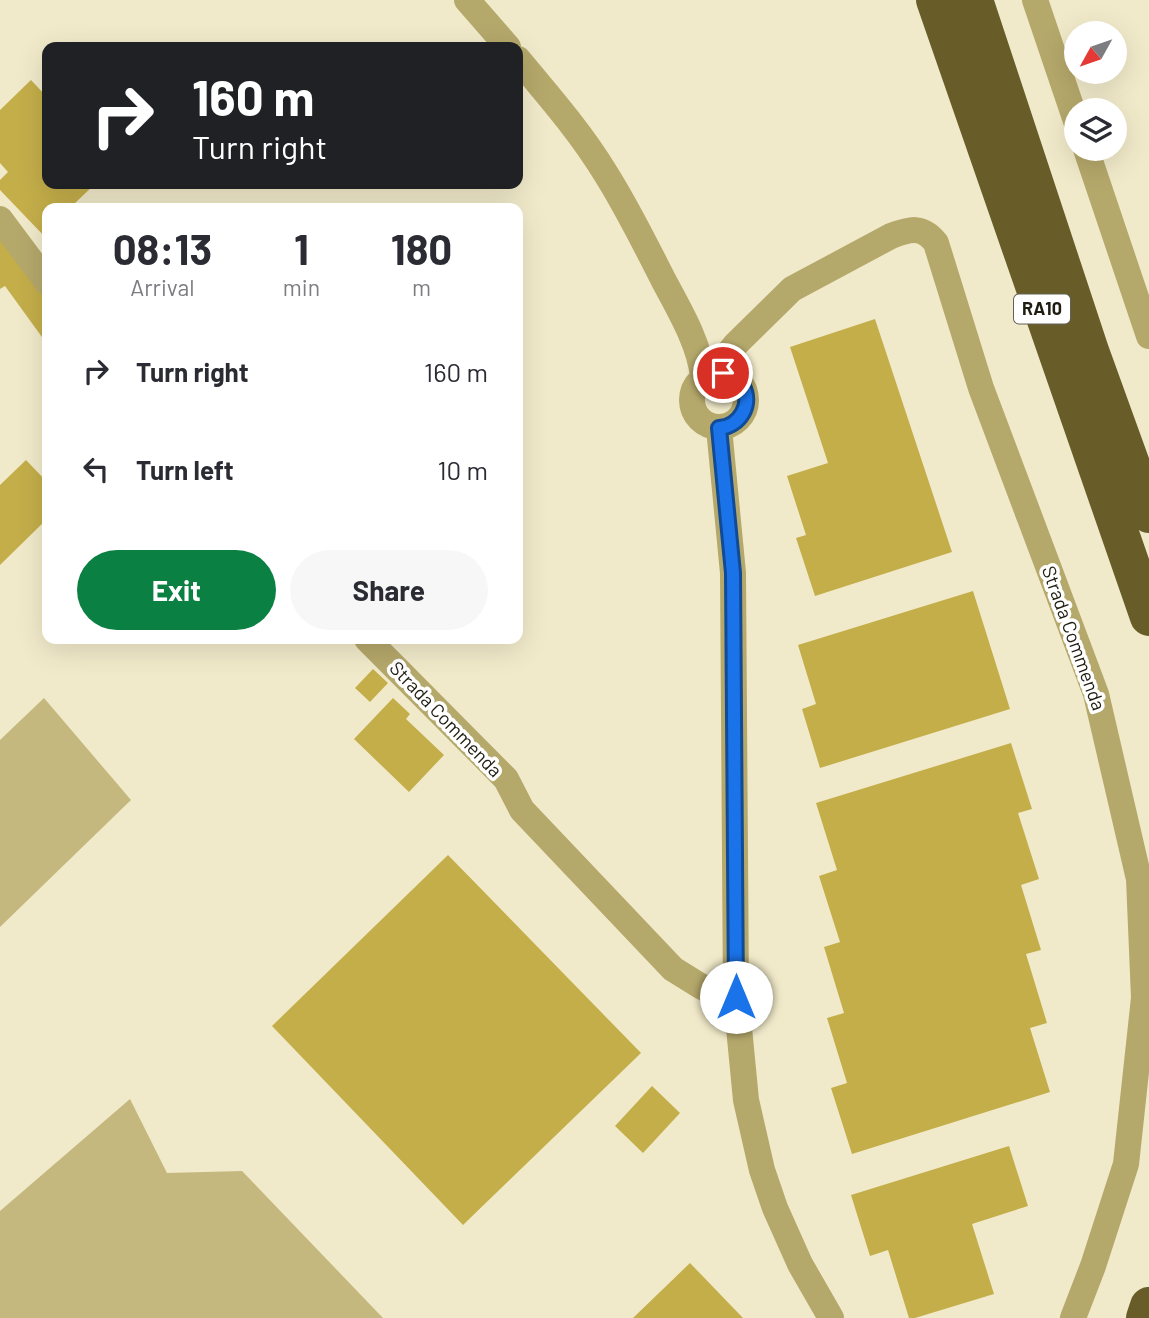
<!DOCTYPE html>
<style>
body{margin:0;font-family:Barlow,sans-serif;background:#f7f7f7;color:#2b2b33;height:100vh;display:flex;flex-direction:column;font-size:26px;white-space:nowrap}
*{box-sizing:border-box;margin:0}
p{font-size:23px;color:#7c7c81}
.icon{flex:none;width:38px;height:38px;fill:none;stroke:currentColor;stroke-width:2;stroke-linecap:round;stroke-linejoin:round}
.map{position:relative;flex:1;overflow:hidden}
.drawer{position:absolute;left:42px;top:203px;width:481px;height:441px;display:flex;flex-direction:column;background:#fff;border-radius:14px;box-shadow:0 7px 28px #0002}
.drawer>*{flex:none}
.guide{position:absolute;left:42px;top:42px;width:481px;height:147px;border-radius:14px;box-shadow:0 7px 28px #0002;background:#202124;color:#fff;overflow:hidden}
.needle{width:46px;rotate:230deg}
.buttons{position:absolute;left:1064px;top:21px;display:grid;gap:14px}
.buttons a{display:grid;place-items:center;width:63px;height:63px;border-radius:50%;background:#fff;box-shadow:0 7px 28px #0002;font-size:35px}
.pin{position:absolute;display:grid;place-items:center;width:60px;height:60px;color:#fff;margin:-30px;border:4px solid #fff;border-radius:50%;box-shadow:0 2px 7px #0007}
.me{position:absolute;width:77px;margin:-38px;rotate:0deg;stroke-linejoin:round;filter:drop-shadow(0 0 5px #0008)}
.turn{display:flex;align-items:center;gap:24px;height:147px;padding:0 35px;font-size:32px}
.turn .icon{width:91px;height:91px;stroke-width:2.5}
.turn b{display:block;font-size:49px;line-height:60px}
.eta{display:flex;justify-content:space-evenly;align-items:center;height:119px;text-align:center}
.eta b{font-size:42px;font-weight:700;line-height:49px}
.action{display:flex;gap:14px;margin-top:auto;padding:14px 35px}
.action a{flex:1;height:80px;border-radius:42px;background:#0b8043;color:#fff;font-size:28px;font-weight:700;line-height:80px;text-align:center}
.action a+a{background:#f7f7f7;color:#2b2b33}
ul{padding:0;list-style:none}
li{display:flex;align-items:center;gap:21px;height:98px;padding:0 35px}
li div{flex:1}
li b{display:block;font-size:26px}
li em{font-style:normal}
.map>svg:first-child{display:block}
</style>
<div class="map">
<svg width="1149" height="1318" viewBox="0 0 1149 1318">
<rect width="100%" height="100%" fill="#f1eaca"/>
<path fill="#c5b87e" d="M44,698L131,800L0,927V740Z
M130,1099L167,1173L242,1171L383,1318H0V1211Z"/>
<path fill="#c4ae4a" d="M31,80L47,97V184H95L73,205L77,208H47V239L0,190V180L8,172L0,163V110Z
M0,227L47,292V344L5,286L0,289Z
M875,319L952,552L815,596L796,538L806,535L787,476L828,463L790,347Z
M26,460L47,482V519L0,565V485Z
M973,591L1010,709L820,768L802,709L816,704L798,645Z
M373,669L388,683L370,702L355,688Z
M393,698L410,714L406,719L444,755L409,792L354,739Z
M1011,743L1032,809L1018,813L1039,879L1021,885L1041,950L1026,954L1047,1023L1030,1028L1050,1092L852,1154L831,1088L847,1083L827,1018L844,1013L824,947L840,942L819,876L837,870L816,803Z
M448,855L641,1053L463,1225L272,1026Z
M652,1086L680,1113L643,1153L615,1126Z
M1009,1146L1028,1206L972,1224L994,1294L915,1318H909L888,1250L870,1256L851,1195Z
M690,1263L743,1318H633Z"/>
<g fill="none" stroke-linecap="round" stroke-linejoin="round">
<path stroke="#b5a86b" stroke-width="26" d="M467,0L508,47
M1035,0L1076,121
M518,59C549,96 581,133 606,174C628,209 646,246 665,283C680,311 700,345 703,377
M1086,149L1149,336
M0,219L47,282
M692 400a27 27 0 1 1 54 0a27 27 0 1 1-54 0Z
M712,374L735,345L792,289L891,236C910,229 922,225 936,243L981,388L1096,694L1139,879L1144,998L1126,1164L1093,1266L1073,1318
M719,428L733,573L736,997L746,1100L762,1170L775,1208L800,1264L831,1318
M367,639L506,779L522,810L673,969L702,987L736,997"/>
<path stroke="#685d29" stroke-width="38" d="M935,0L1149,617
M974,0L1090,351L1149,514
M1145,1318L1149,1306"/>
</g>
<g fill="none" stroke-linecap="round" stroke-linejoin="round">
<g stroke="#114b97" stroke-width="18">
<path id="route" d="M723,373C730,376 738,378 742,385C754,404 739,427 719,428L733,573L736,997"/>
</g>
<use href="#route" stroke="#1a73e8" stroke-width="12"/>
</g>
<g text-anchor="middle" stroke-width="7" stroke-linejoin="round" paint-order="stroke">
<rect fill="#fff" stroke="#626058" stroke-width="2" x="1014" y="294.5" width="56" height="29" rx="5"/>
<g font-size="18" font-weight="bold" fill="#1f1c11">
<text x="1042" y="315">RA10</text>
</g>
<g font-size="19" fill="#1f1c11" stroke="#fff">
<text transform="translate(1074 638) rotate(70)" y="7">Strada Commenda</text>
<text transform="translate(446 719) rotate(46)" y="7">Strada Commenda</text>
</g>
</g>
</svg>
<div class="buttons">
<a><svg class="needle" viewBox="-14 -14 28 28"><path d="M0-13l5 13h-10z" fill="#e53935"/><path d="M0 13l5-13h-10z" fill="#7c7c81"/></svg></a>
<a><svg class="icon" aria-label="layers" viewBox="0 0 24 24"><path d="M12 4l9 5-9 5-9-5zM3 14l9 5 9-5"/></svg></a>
</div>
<div class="pin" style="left:723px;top:373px;background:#d93025"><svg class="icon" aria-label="arrive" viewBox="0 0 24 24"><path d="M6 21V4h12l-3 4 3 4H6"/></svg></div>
<svg class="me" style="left:736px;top:997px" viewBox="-20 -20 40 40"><circle r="19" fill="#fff"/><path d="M0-13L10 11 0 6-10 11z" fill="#1a73e8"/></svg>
<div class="guide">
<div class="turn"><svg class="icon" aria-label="right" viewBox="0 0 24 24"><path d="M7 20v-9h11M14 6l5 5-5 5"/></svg><div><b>160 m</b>Turn right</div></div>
</div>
<section class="drawer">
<div class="eta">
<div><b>08:13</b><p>Arrival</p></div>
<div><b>1</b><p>min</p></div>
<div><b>180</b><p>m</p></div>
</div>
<ul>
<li><svg class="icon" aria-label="right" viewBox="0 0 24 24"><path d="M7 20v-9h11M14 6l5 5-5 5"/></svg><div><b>Turn right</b></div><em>160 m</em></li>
<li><svg class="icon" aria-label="left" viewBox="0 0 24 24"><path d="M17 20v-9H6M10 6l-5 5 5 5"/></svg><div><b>Turn left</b></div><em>10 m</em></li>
</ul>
<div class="action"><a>Exit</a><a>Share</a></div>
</section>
</div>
